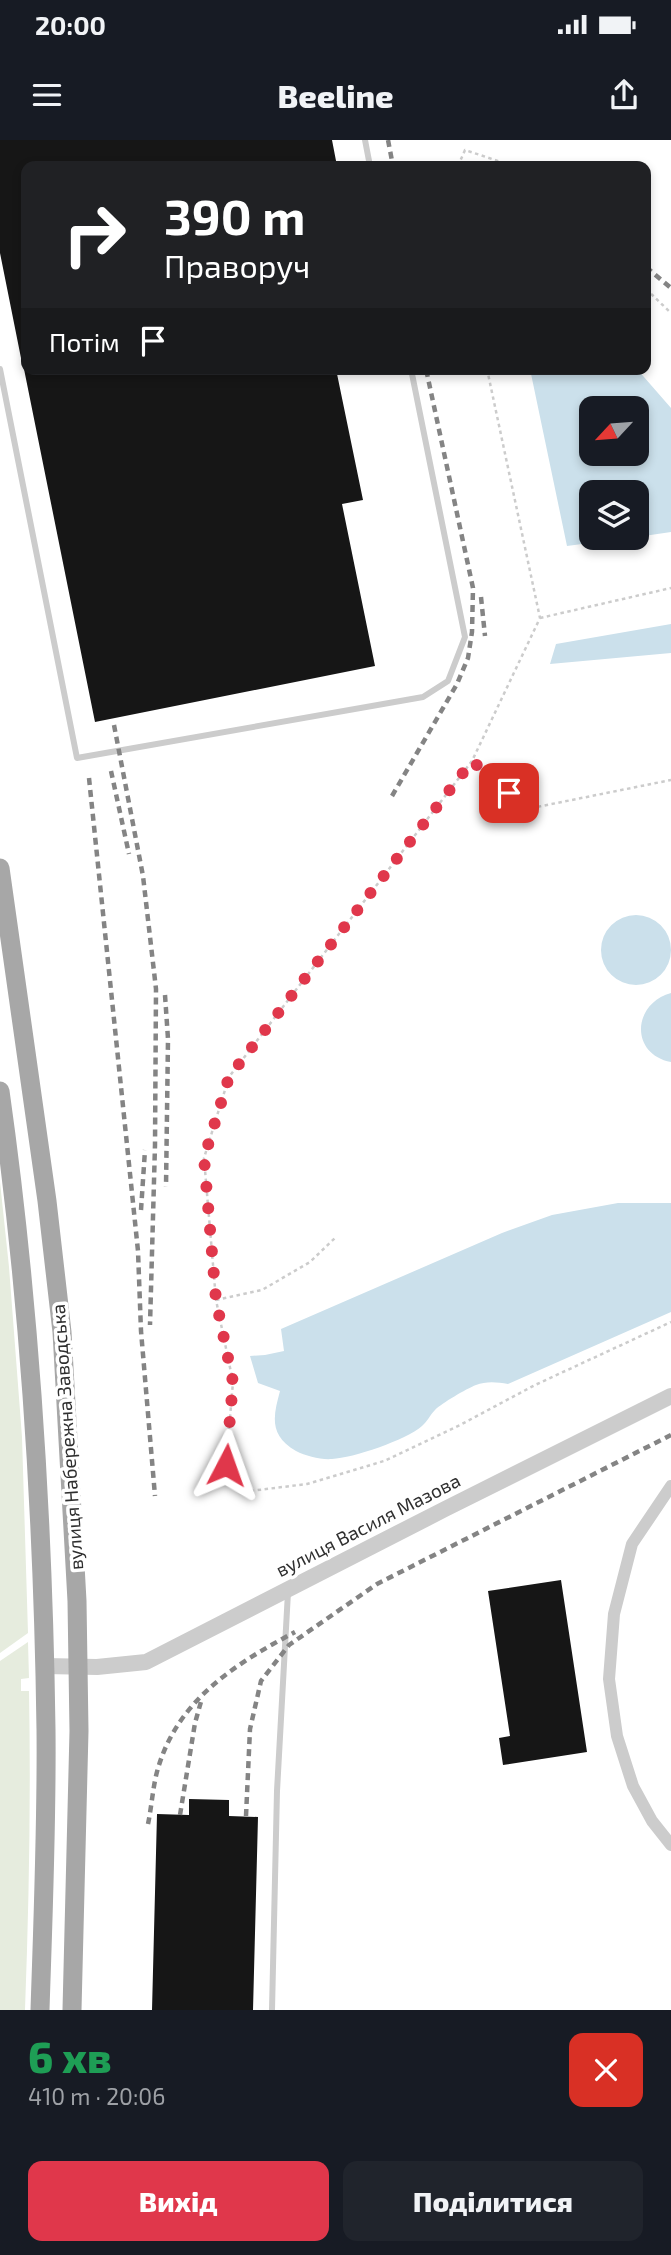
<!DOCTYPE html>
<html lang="uk">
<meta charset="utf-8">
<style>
body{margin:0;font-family:"Exo 2",sans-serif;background:#20242c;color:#f1f3f6;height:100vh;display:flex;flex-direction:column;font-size:26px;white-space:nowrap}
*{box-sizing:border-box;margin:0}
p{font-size:23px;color:#9ea1a6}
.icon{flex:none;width:38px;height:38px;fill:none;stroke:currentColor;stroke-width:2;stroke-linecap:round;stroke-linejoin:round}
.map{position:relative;height:1870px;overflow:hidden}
.sheet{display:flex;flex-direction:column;background:#171b24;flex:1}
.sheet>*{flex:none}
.top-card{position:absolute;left:21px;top:21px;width:630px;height:214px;border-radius:14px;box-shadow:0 4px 10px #0003;background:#202124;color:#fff;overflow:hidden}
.needle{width:46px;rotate:244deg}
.controls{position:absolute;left:579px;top:256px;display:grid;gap:14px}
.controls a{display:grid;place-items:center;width:70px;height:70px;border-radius:14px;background:#171b24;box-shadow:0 4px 10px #0003;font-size:35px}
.pin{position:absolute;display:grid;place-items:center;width:60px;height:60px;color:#fff;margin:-30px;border-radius:14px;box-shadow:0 4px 10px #0006}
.me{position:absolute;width:77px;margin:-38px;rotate:4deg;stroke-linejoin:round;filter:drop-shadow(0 0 5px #0008)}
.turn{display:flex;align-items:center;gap:24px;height:147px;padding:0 28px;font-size:32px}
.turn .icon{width:91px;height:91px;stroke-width:2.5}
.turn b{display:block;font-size:49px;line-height:60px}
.then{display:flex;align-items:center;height:66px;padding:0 28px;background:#0003;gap:14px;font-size:26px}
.round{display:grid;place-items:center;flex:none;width:74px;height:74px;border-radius:14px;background:#20242c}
.overview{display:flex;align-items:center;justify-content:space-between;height:119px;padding:0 28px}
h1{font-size:42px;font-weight:800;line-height:52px;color:#1e9e55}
.cta{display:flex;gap:14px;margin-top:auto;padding:14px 28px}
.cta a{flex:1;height:80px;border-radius:14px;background:#e0374b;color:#fff;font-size:28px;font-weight:800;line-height:80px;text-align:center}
.cta a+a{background:#20242c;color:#f1f3f6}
.status{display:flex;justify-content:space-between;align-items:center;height:49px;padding:0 35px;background:#171b24;direction:ltr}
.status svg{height:19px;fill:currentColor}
header{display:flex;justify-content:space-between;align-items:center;height:91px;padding:0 28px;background:#171b24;font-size:32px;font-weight:800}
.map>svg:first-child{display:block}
</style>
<div class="status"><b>20:00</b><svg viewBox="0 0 49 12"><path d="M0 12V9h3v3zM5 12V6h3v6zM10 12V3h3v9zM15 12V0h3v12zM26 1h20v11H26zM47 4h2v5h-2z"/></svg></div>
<header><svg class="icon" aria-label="menu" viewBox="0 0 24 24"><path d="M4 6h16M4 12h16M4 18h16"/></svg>Beeline<svg class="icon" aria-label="share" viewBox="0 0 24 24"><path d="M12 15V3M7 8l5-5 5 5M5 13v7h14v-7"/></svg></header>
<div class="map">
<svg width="671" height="1870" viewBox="0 0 671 1870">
<rect width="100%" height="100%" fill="#fff"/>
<path fill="#e6ecde" d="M0,1042L9,1127L22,1297L28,1493L0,1513Z
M28,1502L29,1538L21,1539V1551H29C31,1657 29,1764 25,1870H0V1521Z"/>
<path fill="#cbe0eb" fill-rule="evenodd" d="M530,229H637L671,268V392L637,397V352H592V397H634L567,406ZM592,268H637V313H592Z
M671,484V513L550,524L556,504Z
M601 810a35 35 0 1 1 70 0a35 35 0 1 1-70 0Z
M671,853V922C630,914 632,864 671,853Z
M618,1063H671V1172L508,1244C497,1242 486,1241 476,1245C466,1249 442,1263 435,1270C430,1275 427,1282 422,1286C406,1300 353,1318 332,1319C321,1320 306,1316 296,1311C269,1295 273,1277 280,1251L258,1243L250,1216L265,1215L284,1211L281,1189L502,1093L552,1075Z"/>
<path fill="#161616" d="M0,0H332L337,26H26V217L21,218L0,113Z
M24,229H336L363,360L342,364L375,526L95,582Z
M561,1440L587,1612L503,1625L499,1598L510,1596L488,1451Z
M189,1659L229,1660V1676L258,1677L253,1870H152L157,1674L189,1675Z"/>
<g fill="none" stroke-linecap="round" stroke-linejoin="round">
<path stroke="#ccc" stroke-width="2.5" stroke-dasharray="3.5 3.5" stroke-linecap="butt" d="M458,26L465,10L513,26
M646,149L671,173
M487,229L540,478L472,621L229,937L204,1018L216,1160L233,1242L226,1325L242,1352L307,1344L384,1321L460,1285L535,1245L671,1182
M540,478L671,448
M472,621L527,669L671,640
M216,1160L262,1150L310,1122L336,1097"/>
<path stroke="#ccc" stroke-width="6" d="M365,0L370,26
M0,229L77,618L423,557L448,541L465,497L411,229
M272,1870L277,1651L288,1452"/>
<path stroke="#ccc" stroke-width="12" d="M671,1346L632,1404L614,1474L609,1539L617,1596L633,1646L652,1681L671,1705"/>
<path stroke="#ccc" stroke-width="16" d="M44,1526L97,1527L146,1522L445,1369L671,1256"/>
<path stroke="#a7a7a7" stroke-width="19" d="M0,728L47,1061L62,1192L77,1461L79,1591L72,1870
M0,951C30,1163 43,1375 46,1589C47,1683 43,1777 40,1870"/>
<path stroke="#848484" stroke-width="4.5" stroke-dasharray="7 5" stroke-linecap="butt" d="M388,0L393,26
M646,127L671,148
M481,457L485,496
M114,585L143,736L156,849L155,1005L150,1185
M111,631L129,714
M89,638L138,1111L141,1191L155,1356
M392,656L457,544L468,518L472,492L473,448L426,229
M165,855L168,899L166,1047
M141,1070L145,1010
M180,1675L195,1583L202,1558
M246,1676L250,1589L261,1541L289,1505L377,1444L671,1295
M148,1684C152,1665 153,1643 159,1625C180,1558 237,1523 295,1492"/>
</g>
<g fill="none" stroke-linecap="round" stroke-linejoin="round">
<path stroke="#e0374b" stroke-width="12" stroke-dasharray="0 21.6" d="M226,1325L233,1242L216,1160L204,1018L229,937L472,621L509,653"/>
</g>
<g text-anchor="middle" stroke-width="7" stroke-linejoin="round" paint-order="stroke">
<g font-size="19" fill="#2f2f2f" stroke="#fff">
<text transform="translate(67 1297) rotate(-94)" y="7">вулиця Набережна Заводська</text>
<text transform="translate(368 1385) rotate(-27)" y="7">вулиця Василя Мазова</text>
</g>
</g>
</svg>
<div class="controls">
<a><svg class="needle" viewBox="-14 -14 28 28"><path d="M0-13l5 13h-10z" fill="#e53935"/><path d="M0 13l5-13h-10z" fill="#9ea1a6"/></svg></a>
<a><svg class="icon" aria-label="layers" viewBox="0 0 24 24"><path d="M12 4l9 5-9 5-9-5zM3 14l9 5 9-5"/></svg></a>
</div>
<div class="pin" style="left:509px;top:653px;background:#d93025"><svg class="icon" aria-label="arrive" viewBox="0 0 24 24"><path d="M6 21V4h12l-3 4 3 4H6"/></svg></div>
<svg class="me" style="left:226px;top:1325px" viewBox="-20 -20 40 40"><path d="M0-17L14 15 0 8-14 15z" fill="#e0374b" stroke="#fff" stroke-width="4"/></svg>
<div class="top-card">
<div class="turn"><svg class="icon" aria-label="right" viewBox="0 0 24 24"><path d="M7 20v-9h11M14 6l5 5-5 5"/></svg><div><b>390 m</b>Праворуч</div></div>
<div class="then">Потім<svg class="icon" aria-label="arrive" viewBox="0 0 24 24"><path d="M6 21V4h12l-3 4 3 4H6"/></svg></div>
</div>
</div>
<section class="sheet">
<div class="overview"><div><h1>6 хв</h1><p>410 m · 20:06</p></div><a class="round" style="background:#d93025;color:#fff"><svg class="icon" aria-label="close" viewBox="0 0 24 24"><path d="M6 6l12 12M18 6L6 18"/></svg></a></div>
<div class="cta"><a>Вихід</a><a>Поділитися</a></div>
</section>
